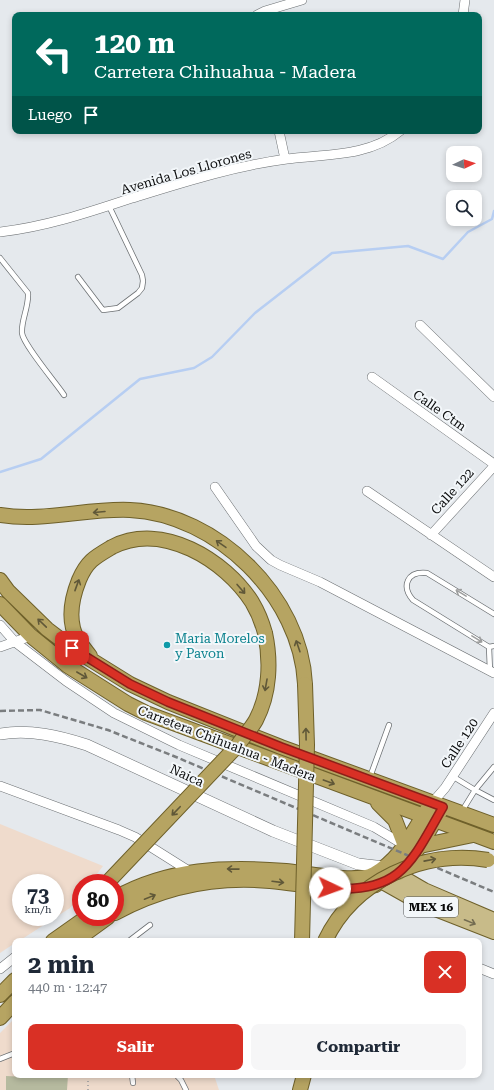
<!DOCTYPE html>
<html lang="es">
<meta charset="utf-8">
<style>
body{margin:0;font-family:"Roboto Serif",serif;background:#f6f6f7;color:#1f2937;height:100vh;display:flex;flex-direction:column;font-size:15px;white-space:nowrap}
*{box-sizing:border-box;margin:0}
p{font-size:13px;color:#747a83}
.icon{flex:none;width:22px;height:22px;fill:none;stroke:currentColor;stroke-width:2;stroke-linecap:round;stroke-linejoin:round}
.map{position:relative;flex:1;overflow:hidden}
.drawer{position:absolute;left:12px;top:938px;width:470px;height:140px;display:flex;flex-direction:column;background:#fff;border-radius:8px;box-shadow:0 2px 6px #0003}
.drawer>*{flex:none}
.hud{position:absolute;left:12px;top:12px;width:470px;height:122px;border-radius:8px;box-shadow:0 2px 6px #0003;background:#00695c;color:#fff;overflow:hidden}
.needle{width:26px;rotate:86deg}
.fabs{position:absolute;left:446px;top:146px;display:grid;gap:8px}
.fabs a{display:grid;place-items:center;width:36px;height:36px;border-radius:8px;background:#fff;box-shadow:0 2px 6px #0003;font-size:20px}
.speed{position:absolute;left:12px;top:874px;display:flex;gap:8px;font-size:20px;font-weight:700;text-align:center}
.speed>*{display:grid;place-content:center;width:52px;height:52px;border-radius:50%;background:#fff;box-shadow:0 2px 6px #0003;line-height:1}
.speed small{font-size:10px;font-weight:400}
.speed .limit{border:6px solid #d22;background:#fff;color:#111}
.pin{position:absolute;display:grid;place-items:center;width:34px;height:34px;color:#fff;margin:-17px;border-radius:8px;box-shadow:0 2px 6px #0006}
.me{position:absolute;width:44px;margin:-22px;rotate:93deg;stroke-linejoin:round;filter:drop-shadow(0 0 3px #0008)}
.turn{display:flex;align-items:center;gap:14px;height:84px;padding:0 16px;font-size:18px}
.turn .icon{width:52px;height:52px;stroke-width:2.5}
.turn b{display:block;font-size:28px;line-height:34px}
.then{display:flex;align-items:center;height:38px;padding:0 16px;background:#0003;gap:8px;font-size:15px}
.round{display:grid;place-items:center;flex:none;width:42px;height:42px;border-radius:8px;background:#f6f6f7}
.headline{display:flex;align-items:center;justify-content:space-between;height:68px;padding:0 16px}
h1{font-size:24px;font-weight:700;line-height:30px}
.cta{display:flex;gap:8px;margin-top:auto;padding:8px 16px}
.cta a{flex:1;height:46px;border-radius:8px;background:#d93025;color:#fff;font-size:16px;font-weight:700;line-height:46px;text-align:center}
.cta a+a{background:#f6f6f7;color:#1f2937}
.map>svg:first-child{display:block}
</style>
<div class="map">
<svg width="494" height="1090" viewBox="0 0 494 1090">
<rect width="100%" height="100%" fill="#e5e9ed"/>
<path fill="#efdbcc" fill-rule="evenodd" d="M0,824L103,866L90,883H81V894L70,908L19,941H15V943L0,953ZM21,883H55V917H21Z
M15,1018V1075H214L219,1090H0V1033Z"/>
<path fill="#b6ba9f" d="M46,1075H68L67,1090H6V1076L46,1078Z"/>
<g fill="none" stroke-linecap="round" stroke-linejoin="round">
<path stroke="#b7cef2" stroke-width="2.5" d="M0,472L41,459L140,379L194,368L212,357L255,313L332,253L408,246L443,259L468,232L492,219L494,211"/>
<g stroke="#6c7073" stroke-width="6">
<path id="service" d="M0,258L28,293C29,307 21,320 22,333C23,344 56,383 64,395
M78,277L103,310L118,308L138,293L142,288L143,281L142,275L109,206
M494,614L427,573C407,571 401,586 413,600L489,647L494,646
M489,647L490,671
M452,776L475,790L494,767
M370,777L389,725
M462,811L475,790L494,800
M129,941L150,925
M0,1059L15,1053
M132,1075L133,1083
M176,1075L181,1080L186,1090"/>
</g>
<g stroke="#6c7073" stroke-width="10">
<path id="minor" d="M257,15L265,11L302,0
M463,15L465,0
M279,131L285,159
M0,232C44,227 87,213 129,199C181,183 233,166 287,159C325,154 369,157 400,131
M420,325L494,397
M372,377L494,464
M215,487L256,546L271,560L280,565L320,582L494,673
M367,491L494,577
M431,535L494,466
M0,625L15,642L66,681L114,713L179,745L374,827L404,845
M0,647L31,636
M0,786L119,830L135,837L189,871
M432,803L445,788L494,713
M479,968L494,974
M0,969L15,957"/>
</g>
<g stroke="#6c7073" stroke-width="12">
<path id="tertiary" d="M0,734C30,729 59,736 87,745L273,831L358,864L385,867"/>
</g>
<g stroke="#6e602a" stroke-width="16">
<path id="primary" d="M388,869L424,890L494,920
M372,876L420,903L494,932"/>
</g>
<g stroke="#6e602a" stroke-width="16">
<path id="trunk" d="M0,515C44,522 87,508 130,510C217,514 301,597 305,684
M0,580L8,591L47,629L72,648L130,684L168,702L281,747L494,825
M0,604L31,636L68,666L128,704L146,713L494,842
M90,656C84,648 75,638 73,628C69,612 73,595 79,580C87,561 95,557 112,547C162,521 225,560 252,602C258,612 262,622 265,633
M378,803L395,820L405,846
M420,846L473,835
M399,873L420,846L440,812
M115,898C168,868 227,866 286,871C306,873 357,884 374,874C401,859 411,834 427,810
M115,913C163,887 216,876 270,881C305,884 341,894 376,885
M53,941L87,917
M75,941L108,917
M0,995L15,980
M0,1018L15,1002
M300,1090L304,1075"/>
</g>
<path stroke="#999c9f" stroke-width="1.5" stroke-dasharray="1 3" stroke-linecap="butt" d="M88,1090V1075"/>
<use href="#service" stroke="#fff" stroke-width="4.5"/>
<use href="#minor" stroke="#fff" stroke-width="9"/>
<use href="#tertiary" stroke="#fff" stroke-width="11"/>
<use href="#primary" stroke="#c8bb89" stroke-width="14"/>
<use href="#trunk" stroke="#b6a462" stroke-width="14"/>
<path stroke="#7a7d7f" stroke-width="2.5" stroke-dasharray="6 3" stroke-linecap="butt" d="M0,711L40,710L108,730L176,757L494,892"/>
<g stroke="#6e602a" stroke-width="16" stroke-linecap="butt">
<path id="trunk-bridge" d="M107,883L238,745C243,737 251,729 256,720C270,693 271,661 265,633
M302,941L307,745L305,684
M325,941C354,880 424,849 488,860"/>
</g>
<use href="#trunk-bridge" stroke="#b6a462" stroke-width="14"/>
</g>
<defs><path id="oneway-shaft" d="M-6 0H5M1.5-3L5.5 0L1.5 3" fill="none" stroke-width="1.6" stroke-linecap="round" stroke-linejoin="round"/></defs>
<g stroke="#605838">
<use href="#oneway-shaft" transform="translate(99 512) rotate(175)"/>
<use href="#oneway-shaft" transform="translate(221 544) rotate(-145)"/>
<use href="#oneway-shaft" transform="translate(77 585) rotate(-70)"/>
<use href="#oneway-shaft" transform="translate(241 589) rotate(49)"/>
<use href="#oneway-shaft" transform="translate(42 623) rotate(-136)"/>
<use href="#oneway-shaft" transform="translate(298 646) rotate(-109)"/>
<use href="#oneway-shaft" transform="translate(82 675) rotate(30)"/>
<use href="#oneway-shaft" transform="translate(266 685) rotate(100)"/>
<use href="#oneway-shaft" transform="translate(306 734) rotate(-91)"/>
<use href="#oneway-shaft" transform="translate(329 782) rotate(20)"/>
<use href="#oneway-shaft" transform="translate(176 811) rotate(134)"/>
<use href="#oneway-shaft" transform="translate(430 860) rotate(-11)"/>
<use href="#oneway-shaft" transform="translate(233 869) rotate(-179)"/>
<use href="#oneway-shaft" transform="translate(278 882) rotate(7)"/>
<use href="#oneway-shaft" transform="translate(150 897) rotate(-22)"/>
</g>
<g stroke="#9d9e9e">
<use href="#oneway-shaft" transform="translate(461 593) rotate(-149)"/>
<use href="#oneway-shaft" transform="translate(477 639) rotate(31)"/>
</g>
<use stroke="#736c51" href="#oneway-shaft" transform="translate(470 922) rotate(22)"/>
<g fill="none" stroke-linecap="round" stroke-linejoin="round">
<g stroke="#8d1f18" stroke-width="10">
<path id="route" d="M72,648L130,684L168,702L281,747L443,807C412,861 401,894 330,888"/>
</g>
<use href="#route" stroke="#d93025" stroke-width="7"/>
</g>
<circle fill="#0f9aa8" stroke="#f3f7fa" stroke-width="1.5" cx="167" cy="645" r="4"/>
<g text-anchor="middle" stroke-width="4" stroke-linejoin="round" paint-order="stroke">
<rect fill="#f3f7fa" stroke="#515254" stroke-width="1" x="404" y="897" width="54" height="20" rx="3"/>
<g font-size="12" font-weight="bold" fill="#0b0c0d">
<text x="431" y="911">MEX 16</text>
</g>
<g font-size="13" fill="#0b0c0d" stroke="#f3f7fa">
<text transform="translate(186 171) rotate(-16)" y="5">Avenida Los Llorones</text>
<text transform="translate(440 410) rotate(35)" y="5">Calle Ctm</text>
<text transform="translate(452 491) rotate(-48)" y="5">Calle 122</text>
<text transform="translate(227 743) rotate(21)" y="5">Carretera Chihuahua - Madera</text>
<text transform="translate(459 743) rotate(-57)" y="5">Calle 120</text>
<text transform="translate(187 775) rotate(25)" y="5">Naica</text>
</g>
<g font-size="13" fill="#0d838f" stroke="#f3f7fa" text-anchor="start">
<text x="175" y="643">Maria Morelos<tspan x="175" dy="15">y Pavon</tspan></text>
</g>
</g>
</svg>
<div class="fabs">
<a><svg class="needle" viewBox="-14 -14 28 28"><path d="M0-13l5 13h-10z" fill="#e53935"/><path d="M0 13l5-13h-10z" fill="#747a83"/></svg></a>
<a><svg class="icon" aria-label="search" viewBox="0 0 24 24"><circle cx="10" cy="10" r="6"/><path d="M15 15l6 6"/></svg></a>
</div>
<div class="speed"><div>73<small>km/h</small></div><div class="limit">80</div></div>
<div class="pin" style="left:72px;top:648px;background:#d93025"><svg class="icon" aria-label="arrive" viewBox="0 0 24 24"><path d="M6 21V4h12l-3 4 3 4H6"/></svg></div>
<svg class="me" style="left:330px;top:888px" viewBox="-20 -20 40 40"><circle r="19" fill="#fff"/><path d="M0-13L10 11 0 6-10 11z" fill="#d93025"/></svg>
<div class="hud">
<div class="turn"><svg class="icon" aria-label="left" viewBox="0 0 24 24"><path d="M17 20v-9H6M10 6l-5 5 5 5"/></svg><div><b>120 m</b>Carretera Chihuahua - Madera</div></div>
<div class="then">Luego<svg class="icon" aria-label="arrive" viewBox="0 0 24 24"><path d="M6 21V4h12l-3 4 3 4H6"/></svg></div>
</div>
<section class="drawer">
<div class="headline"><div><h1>2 min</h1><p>440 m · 12:47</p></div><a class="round" style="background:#d93025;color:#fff"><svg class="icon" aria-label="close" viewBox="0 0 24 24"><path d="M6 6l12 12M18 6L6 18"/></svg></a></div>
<div class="cta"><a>Salir</a><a>Compartir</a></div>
</section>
</div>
